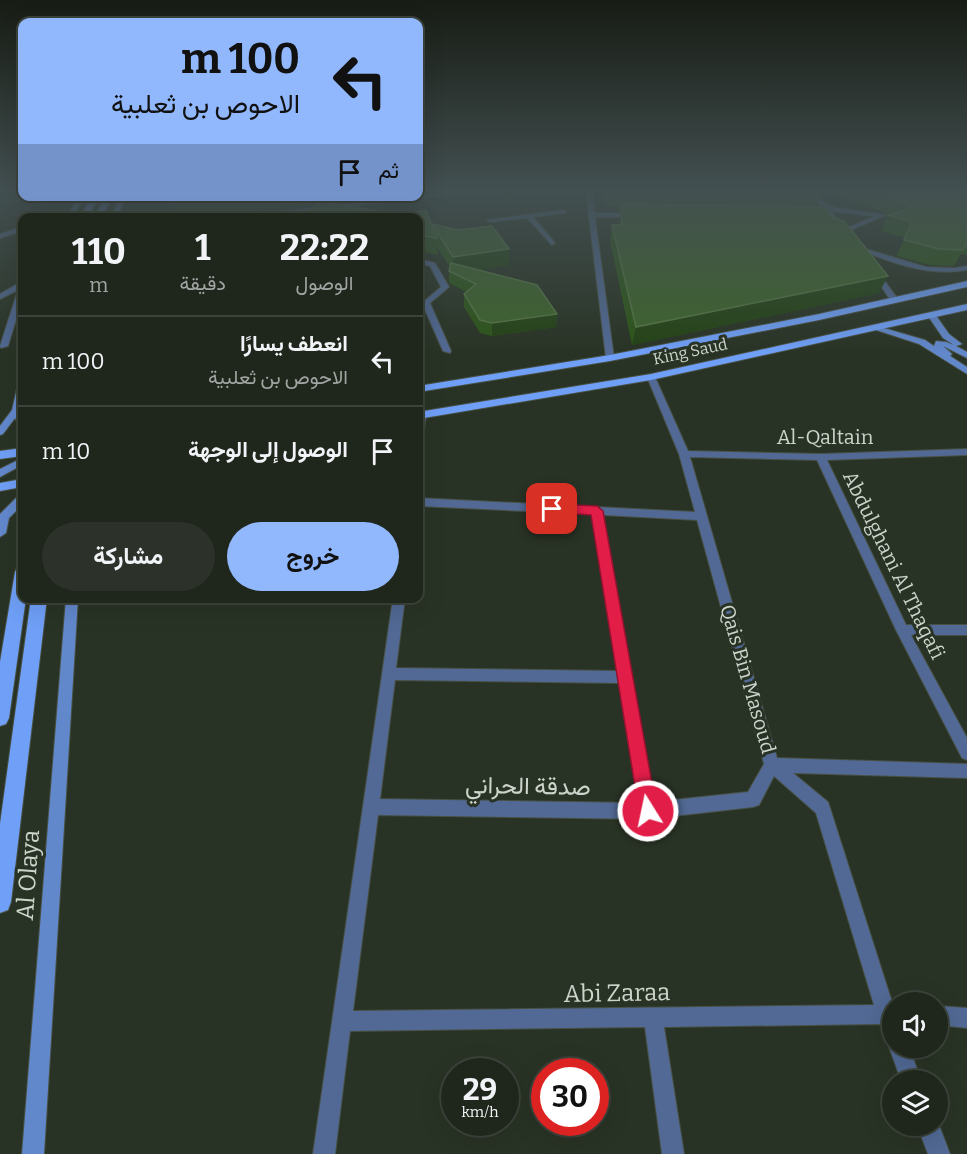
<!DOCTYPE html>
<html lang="ar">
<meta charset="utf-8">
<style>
body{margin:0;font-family:Bitter,Vazirmatn,serif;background:#2c3229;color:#f1f3f6;direction:rtl;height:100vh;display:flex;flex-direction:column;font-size:22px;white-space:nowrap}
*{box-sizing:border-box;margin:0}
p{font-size:20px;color:#a1a5a3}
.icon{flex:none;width:33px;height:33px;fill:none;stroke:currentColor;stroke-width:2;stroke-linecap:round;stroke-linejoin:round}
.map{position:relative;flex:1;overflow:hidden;direction:ltr}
.details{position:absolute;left:18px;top:213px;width:405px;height:390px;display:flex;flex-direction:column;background:#1f261c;border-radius:12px;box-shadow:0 6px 24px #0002,0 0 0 2px #3c433b;direction:rtl}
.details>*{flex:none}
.hud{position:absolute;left:18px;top:18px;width:405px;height:183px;border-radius:12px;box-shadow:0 6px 24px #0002,0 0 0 2px #3c433b;direction:rtl;background:#91b8fd;color:#111;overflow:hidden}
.tools{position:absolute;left:882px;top:992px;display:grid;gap:12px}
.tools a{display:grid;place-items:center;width:66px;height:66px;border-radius:50%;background:#1f261c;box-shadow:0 6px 24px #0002,0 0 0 2px #3c433b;font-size:30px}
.speed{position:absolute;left:441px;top:1058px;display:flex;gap:12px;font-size:30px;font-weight:700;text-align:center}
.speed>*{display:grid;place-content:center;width:78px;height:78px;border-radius:50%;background:#1f261c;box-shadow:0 6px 24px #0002,0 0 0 2px #3c433b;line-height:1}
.speed small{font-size:15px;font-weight:400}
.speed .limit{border:9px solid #d22;background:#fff;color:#111}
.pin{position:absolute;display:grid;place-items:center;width:51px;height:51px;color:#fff;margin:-26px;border-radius:12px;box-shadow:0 3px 9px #0006}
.me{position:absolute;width:66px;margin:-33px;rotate:350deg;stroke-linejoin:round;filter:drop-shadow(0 0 4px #0008)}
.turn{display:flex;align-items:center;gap:21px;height:126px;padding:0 24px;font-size:27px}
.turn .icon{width:78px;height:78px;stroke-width:2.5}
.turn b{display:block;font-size:42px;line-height:51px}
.then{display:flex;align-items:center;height:57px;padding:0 24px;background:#0003;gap:12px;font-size:22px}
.eta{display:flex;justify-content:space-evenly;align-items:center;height:102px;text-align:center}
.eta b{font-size:36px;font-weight:700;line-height:42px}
.cta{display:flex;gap:12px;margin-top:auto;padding:12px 24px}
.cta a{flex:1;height:69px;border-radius:36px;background:#91b8fd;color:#111;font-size:24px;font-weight:700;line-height:69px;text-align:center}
.cta a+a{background:#2c3229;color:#f1f3f6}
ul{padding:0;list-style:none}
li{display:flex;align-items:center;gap:18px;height:90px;padding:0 24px;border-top:2px solid #3c433b}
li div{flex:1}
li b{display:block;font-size:22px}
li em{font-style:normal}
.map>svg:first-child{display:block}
</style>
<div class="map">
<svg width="967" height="1154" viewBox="0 0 967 1154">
<rect width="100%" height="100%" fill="#293325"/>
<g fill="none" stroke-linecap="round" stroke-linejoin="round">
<g stroke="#475043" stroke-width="2">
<path id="lane" d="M457,192H472L248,218H223Z
M823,203L837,208L886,215L844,233L842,232V230L875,216L836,212L821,206Z
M564,210L566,213L533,217L555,243L552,245L527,218L490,222L487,220Z
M22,227V231L0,238V234Z
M856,246L926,267L954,268L967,266V270C928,277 891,263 856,248Z
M418,259L435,263L449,287L430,303L451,351L450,353L443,351L422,303L441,287L430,266L418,263Z
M19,283H22V300L8,346L1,348L0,346L18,290L0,299V294Z"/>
</g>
<g stroke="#475043" stroke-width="2">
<path id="street" d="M586,192H592L595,213H634L637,215L634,217H595L614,358L610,361L606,358Z
M809,192H815L844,227V229H840Z
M874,272H878L898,299L897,301H891L872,273Z
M651,374L655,377L688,451L821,454L967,449V455L827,460L906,625H967V635H911L967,738V760L962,758L896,630L817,460L690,457L777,758L967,764V778L793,773L828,802L830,808L892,1002V1047H909L921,1080H901L889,1047L892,1041L885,1038L880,1024L664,1027L684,1154H662L645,1027L350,1031L335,1154H313L393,598H405L396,668L617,671L592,514L418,506V498L695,512L679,454L647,377ZM603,515L697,520L764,764L748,792L654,802ZM395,680L619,683L639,803L380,799ZM774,776L816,813L874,1005L353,1011L378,815L648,819L753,807L759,805Z
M421,412L426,415L423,437L418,440V413Z
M938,1006L967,1008V1028L938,1025Z
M938,1123L939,1125L950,1154H928L917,1125H938Z"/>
</g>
<g stroke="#475043" stroke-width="2">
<path id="secondary" d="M79,196H85L72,218H66Z
M120,196H126L117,218H111Z
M929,314H935L949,334L962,344L956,346L967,352V358L943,346L952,354L950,356L967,367V374L919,344L870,328L877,326L925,340L934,346L936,341L946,342L954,345L943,338L928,316Z
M22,381V426L19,425L15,418L3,434L0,435V426L12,410L18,384Z
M22,458V465L0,477V469Z
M22,495V505L9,518L6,533L0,537V514L18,496Z
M66,598H78L44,1154H22Z"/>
</g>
<g stroke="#475043" stroke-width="2">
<path id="primary" d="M92,196H99L88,218H80Z
M106,196H113L101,218H93Z
M967,281V287L819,320L610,361L418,392V386L610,355L819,314Z
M967,304V310L651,380L418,419V412L651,374Z
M22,448V456L0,459V451Z
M22,479V487L0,491V483Z
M22,566V598H26L9,718L6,724L0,726V662L15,572L17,568Z
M31,598H47L11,902L8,910L0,913V824Z"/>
</g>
<use href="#lane" fill="#516994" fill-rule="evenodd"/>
<use href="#street" fill="#516994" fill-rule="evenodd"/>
<use href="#secondary" fill="#6288cc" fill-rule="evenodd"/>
<use href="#primary" fill="#6f9ff7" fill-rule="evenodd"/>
</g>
<path fill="#2d5619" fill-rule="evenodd" d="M601,192H818L820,195L815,207L879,293L632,345L610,241L612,225H619L620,211H618V206L605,205ZM700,198L704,205H698Z
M840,192H967V255L961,254L954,266L930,265L896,256L905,238L881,231L888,215H891L838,196Z
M173,196H384L327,203L378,211L380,215L426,211L432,227V224L458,230L492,226L509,249V265L478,270L537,285L557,314L556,327L492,336L480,333L464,307V294L467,292L449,283V271L450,267L437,247L438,255L418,251V218H296L320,203L188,218H178L173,203Z"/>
<path fill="#244316" d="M236,196H384L188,218H178L173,203Z
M509,249V265L454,274L453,257Z
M888,276L879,293L632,345L636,327Z
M557,314L556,327L492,336V323Z"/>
<path fill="#3e642c" stroke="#557645" stroke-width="1.5" d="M631,192H701V193Z
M712,192H818L820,195L713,193Z
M874,192H967V243L963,250L939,249L904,240L912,222L888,215L914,208L893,198Z
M173,196H236L173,203Z
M322,202L378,211L380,215L426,211L437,238L418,235V218H296Z
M621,204L825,207L831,216L845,222L888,276L636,327L612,225H622Z
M432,224L458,230L492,226L509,249L453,257Z
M451,263L537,285L557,314L492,323L480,320L464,294L476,284L449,271Z"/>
<linearGradient id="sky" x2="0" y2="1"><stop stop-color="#171c14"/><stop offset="0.54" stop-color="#435051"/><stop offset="1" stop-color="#435051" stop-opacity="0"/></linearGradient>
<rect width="967" height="353" fill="url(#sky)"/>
<path fill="#e11d48" stroke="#92132f" stroke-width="1.5" d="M552,504L597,506L603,511L657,811L654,818L648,820L641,818L639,811L591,515L548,512L546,509Z"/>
<g text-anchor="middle" stroke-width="6" stroke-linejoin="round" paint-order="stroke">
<g font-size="16" fill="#cdd4cb" stroke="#293325">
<text transform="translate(690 351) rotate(-12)" y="6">King Saud</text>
</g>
<g font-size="20" fill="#cdd4cb" stroke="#293325">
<text x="825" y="444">Al-Qaltain</text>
<text transform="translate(894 565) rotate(64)" y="7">Abdulghani Al Thaqafi</text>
<text transform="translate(748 679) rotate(74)" y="7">Qais Bin Masoud</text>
</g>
<g font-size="24" fill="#cdd4cb" stroke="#293325">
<text transform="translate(528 786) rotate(1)" y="8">صدقة الحراني</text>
<text transform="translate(28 875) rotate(-86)" y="8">Al Olaya</text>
<text transform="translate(617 993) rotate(-1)" y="8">Abi Zaraa</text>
</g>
</g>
</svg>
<div class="tools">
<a><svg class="icon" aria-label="sound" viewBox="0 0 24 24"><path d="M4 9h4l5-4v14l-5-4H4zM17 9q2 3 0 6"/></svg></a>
<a><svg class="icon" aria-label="layers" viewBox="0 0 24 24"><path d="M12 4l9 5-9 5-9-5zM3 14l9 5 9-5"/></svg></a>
</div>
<div class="speed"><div>29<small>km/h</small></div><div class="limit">30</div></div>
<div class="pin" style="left:552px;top:509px;background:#d93025"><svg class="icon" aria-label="arrive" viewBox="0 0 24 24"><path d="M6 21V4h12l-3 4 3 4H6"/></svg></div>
<svg class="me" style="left:648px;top:811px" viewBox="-20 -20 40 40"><circle r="17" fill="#e11d48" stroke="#fff" stroke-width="3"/><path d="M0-11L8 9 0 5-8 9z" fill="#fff"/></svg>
<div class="hud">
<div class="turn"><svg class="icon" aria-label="left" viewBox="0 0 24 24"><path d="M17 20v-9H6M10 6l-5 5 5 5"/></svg><div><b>100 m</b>الاحوص بن ثعلبية</div></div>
<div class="then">ثم<svg class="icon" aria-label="arrive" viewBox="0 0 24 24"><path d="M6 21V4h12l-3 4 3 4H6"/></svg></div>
</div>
<section class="details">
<div class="eta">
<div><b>22:22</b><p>الوصول</p></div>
<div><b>1</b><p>دقيقة</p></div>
<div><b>110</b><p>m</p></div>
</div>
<ul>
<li><svg class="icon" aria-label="left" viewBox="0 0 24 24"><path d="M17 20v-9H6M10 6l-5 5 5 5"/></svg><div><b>انعطف يسارًا</b><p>الاحوص بن ثعلبية</p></div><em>100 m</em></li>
<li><svg class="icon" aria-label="arrive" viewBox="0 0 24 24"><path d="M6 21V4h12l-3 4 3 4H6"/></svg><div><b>الوصول إلى الوجهة</b></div><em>10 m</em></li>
</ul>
<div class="cta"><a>خروج</a><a>مشاركة</a></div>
</section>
</div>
